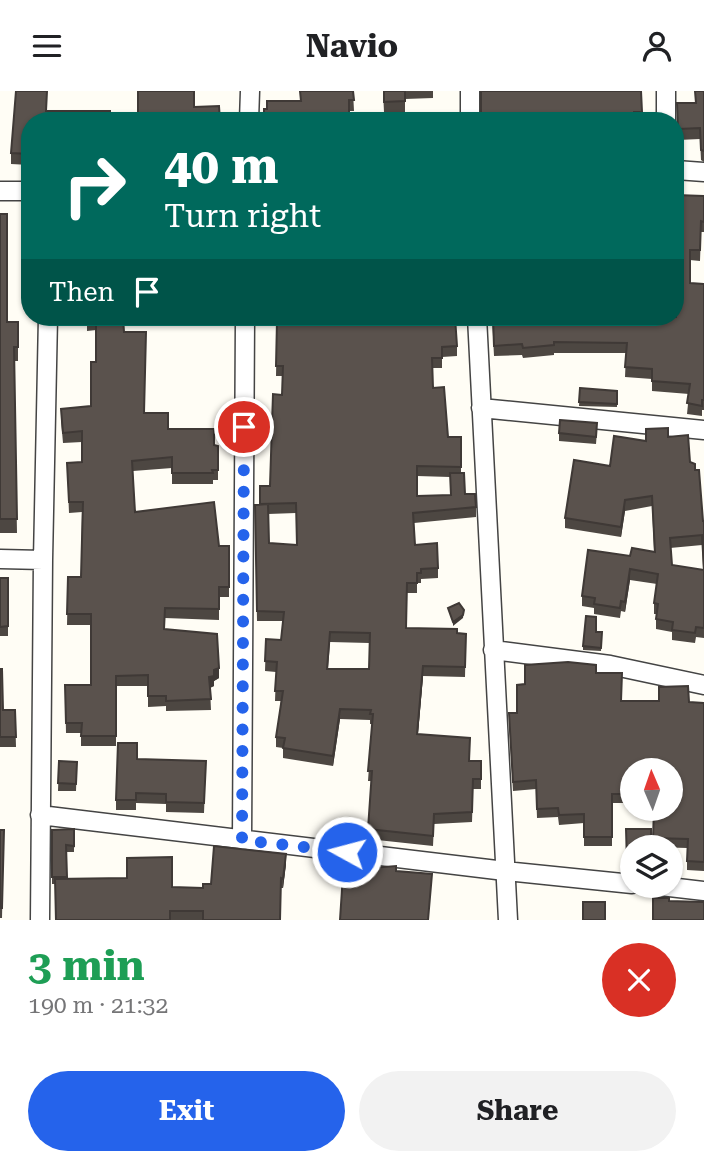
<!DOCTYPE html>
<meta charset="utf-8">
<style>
body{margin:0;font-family:"Roboto Serif",serif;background:#f2f2f2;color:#202124;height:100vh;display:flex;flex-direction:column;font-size:26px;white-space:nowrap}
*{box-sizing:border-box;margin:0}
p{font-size:23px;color:#757577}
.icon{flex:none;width:38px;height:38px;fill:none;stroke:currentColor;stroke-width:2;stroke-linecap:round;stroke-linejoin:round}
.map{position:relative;height:829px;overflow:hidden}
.panel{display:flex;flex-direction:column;background:#fff;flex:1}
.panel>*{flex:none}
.banner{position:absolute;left:21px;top:21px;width:663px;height:214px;border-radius:28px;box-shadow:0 2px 5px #0004;background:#00695c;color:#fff;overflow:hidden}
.needle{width:46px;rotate:358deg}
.buttons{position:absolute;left:620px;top:667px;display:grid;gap:14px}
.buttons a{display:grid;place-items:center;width:63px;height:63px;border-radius:50%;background:#fff;box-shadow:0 2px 5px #0004;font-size:35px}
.pin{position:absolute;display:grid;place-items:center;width:60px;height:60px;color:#fff;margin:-30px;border:4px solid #fff;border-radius:50%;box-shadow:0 2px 7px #0007}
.me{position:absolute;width:77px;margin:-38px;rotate:277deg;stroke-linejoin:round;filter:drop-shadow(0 0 5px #0008)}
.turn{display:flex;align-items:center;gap:24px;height:147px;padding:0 28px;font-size:32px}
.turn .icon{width:91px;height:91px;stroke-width:2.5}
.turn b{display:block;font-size:49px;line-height:60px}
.then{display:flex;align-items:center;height:66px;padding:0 28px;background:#0003;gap:14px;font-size:26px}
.round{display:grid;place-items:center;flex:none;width:74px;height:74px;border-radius:37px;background:#f2f2f2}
.overview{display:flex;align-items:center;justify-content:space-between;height:119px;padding:0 28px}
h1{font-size:42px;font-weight:700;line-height:52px;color:#1e9e55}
.action{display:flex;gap:14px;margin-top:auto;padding:14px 28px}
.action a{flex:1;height:80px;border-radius:42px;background:#2563eb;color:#fff;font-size:28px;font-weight:700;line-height:80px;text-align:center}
.action a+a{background:#f2f2f2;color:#202124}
header{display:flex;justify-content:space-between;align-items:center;height:91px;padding:0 28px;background:#fff;font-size:32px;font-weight:700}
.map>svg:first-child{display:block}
</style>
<header><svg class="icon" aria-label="menu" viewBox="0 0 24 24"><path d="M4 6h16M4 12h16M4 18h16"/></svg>Navio<svg class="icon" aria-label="person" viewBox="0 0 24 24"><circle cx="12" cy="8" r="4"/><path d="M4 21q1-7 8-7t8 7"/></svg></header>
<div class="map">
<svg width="704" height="829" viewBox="0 0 704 829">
<rect width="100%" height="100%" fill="#fffdf5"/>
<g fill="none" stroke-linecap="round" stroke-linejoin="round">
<g stroke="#444" stroke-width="21">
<path id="street" d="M470,0V30
M666,0V30
M249,30L250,0
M676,79L704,81
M0,100H30
M477,226L508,829
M481,317L704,339
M0,468L43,469
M493,559L610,574L704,594
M40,724L505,780L632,793
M242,749L245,226
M652,794L704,800
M40,829L43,469L48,226"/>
</g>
<use href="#street" stroke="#fff" stroke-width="18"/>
</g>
<path fill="#4d4742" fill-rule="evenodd" d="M353,0L354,20H349L300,10Z
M383,0H433V7L405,8V21H384Z
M695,0H704V71L701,69L700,48L678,49L677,12H696Z
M481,21H642V30H477Z
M30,30V74L11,73V62Z
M676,104L704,105V141H701L700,170L690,169V192L704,193V319H702V325L687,323L689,303L652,300V288L625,286L626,262H554V264L523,267L522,264L494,265L492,226H676Z
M0,123L7,231H18V270H14L17,442H0Z
M87,226L124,241L144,322L168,338L214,354L218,355V389H213V393H172V377L133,380L135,421L219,455H229V506H219V529L165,527L164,538L219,587L214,590V595L210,597L211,619L166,620V615L148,616V595H116V655H81V642H66L65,594H91V534H67L68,486H81L82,421L69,422L67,372L82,371V351L63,352L61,329V318L91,315L96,271V239L87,240Z
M277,230L457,255V265L442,266V277H432L433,297L448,346H461V382L465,403L476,416V426L414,432L415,454L438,477V487L421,488V492H417V502H407L406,537L466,543L465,586L423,585L418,643L470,657L469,670H481V698H473L472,731L434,733L433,755L368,748L372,690H368L372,633H370V629L340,628L333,675L283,667V657L276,656V646L281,610H275L276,581L265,580L266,548L281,549L283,530H257L255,424L270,395L282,304L283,285H276ZM417,385L450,386L451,404L417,405ZM296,422L297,454L269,452L268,423ZM330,551L369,552V578H328Z
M580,297L617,313V316L579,315Z
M646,338L668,346L690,371L703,430H704V547L696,546L695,552L672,549V541L656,538V523H654V512L657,493L630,489L625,521L621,520L620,527L594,523V517L582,515V505L630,465L654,460L652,415L625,420L621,446L565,437V427L610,375L646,350ZM702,454L703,479L672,474L670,457Z
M597,340L596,353L559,350V342Z
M0,487H8V545H0Z
M596,541H602L601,560L583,559V555Z
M0,578L3,619H15L16,656H0Z
M596,582L621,610L704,612V780L687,779V757L653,756L654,718H670L632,679V712H612V755H584V732L559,734L558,726L537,727L536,698L513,700L509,631L517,622Z
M137,668L206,670L204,722L166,721V713L136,712V719H116V709Z
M59,670L77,671L76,700H58Z
M74,738V761H66L67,788L172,796L203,797L211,793L286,773L283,797H281L280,829H56L55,793H52V739Z
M626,738L632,756V780H627Z
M0,739H4L2,827H0Z"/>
<path fill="#3f3936" d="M625,409V420L621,446V436Z
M630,478V489L625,521V511Z
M464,519L463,527L453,535V531Z
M423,575V585L417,653V643Z
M219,577V587L214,590V595L209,597V586L214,579Z
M340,618V628L333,675V665Z
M286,763V773L283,797V788Z"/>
<path fill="#5a524d" stroke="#3f3936" stroke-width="2" fill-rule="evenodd" d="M16,0H47L46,20H110V30H30V63L11,62Z
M138,0H194V16L219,15L220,30H138Z
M300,0H353L354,9H349V30H264V18H267V10H301Z
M384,0H405V10L384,11Z
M481,0H641L642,21H634V30H477L481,21Z
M695,0H704V60L701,59L700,37L678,38L677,12H696Z
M676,104L704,105V131L701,130L700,159H690V192L704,193V309H702V315L687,312L690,293L652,290V278L625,276L627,252L554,251V254L523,257L522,253L494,255L493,226H676Z
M0,123H7V231H18V256H14L17,428H0Z
M87,226H123L124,241H146L144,322H168V338H214V354L218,355V379H212L213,382H172V366L132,370L135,421L214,411L219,455H229V496H219V518L165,517L164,538L217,543L219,577L214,579V585L209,586L211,608L166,610V605H148V584L116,585V645H81L82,632H66L65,594H91V523H67L68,486H81L83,411H69L67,372L82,371V340L63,342L61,318L91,315V271H96V229H87Z
M292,226H455L457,255L442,256V267H432L433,297L444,296L448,346H461V376L417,375V405L451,404L450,382H464L465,403H475L476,416L413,422L415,454L437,452L438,477L421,478V482H417V492H407L406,537L457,538V542L466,543L465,576L423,575L417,643L470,647L469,670H481V688H473L472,721L434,723L433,745L368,738L372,680H368L373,623H370L371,619L340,618L333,665L283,657L285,647L276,646L283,600H275L277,571L265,570L266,548L281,549L284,521L257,520L255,414L268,413L269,452L297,454L296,412L260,413V395H270L273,303L282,304L283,275H276L277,230L293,229ZM330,541L370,542L369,578H327Z
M580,297L617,300V313L579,311Z
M560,329L597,332L596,346L559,342Z
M668,337V346L688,344L690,371L695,373V379H699L703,430H704V537L696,536L695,542L672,539L673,531L656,528L658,513L654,512L658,483L630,478L625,511L621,510L620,517L594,513L595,507L582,505L588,459L630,465L632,457L655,461L652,405L625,409L621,436L565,427L574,369L610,375L614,345L646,350V338ZM702,444L704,479L672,474L670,447Z
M0,487H8V535L0,536Z
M459,512L464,519L463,524L453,531L448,517Z
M586,525L596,526V541H602L601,557L583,555Z
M568,571L596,574V582H622L621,610H659V596L688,595L689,611L704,612V771L687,770L688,748L653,747L654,718H670V679H632V703H612V746H584V723L559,724L558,717L537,718L536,689L513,691L509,622H517V594L525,593V574Z
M0,578H2L3,619H15L16,646H0Z
M118,652H137V668L206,670L204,712L166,711V703L136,702V709H116Z
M59,670L77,671L76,693L58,692Z
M74,738V755L66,754L67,786H52V739Z
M626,738H651V756H632V772H627Z
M0,739H4L2,817H0Z
M214,755L286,763L283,788L281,787L280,829H203V820H170V829H56L55,788L127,787V767L172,766V796L203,797V793H211Z
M344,768L373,771L372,777L396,775V780L432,783L428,829H340Z
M653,807H669V810L704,811V829H653Z
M583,811H605V829H583Z"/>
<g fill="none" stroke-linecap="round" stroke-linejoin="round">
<path stroke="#2563eb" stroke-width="12" stroke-dasharray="0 21.6" d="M244,336L242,749L347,761"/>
</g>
</svg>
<div class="buttons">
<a><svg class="needle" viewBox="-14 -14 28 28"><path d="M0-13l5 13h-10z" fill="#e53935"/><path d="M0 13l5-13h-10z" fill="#757577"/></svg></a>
<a><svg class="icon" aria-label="layers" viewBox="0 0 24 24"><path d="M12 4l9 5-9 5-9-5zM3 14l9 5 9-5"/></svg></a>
</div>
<div class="pin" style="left:244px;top:336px;background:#d93025"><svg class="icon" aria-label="arrive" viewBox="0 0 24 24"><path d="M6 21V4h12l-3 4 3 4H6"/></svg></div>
<svg class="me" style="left:347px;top:761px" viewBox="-20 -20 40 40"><circle r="17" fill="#2563eb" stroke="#fff" stroke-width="3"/><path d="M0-11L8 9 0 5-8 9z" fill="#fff"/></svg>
<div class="banner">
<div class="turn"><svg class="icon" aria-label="right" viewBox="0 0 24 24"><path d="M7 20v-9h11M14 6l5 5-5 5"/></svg><div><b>40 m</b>Turn right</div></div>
<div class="then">Then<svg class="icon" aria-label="arrive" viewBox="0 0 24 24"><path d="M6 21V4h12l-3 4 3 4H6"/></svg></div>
</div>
</div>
<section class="panel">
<div class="overview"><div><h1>3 min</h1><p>190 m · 21:32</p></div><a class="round" style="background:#d93025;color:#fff"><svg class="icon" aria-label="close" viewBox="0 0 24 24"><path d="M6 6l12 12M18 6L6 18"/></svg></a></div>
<div class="action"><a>Exit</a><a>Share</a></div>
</section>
